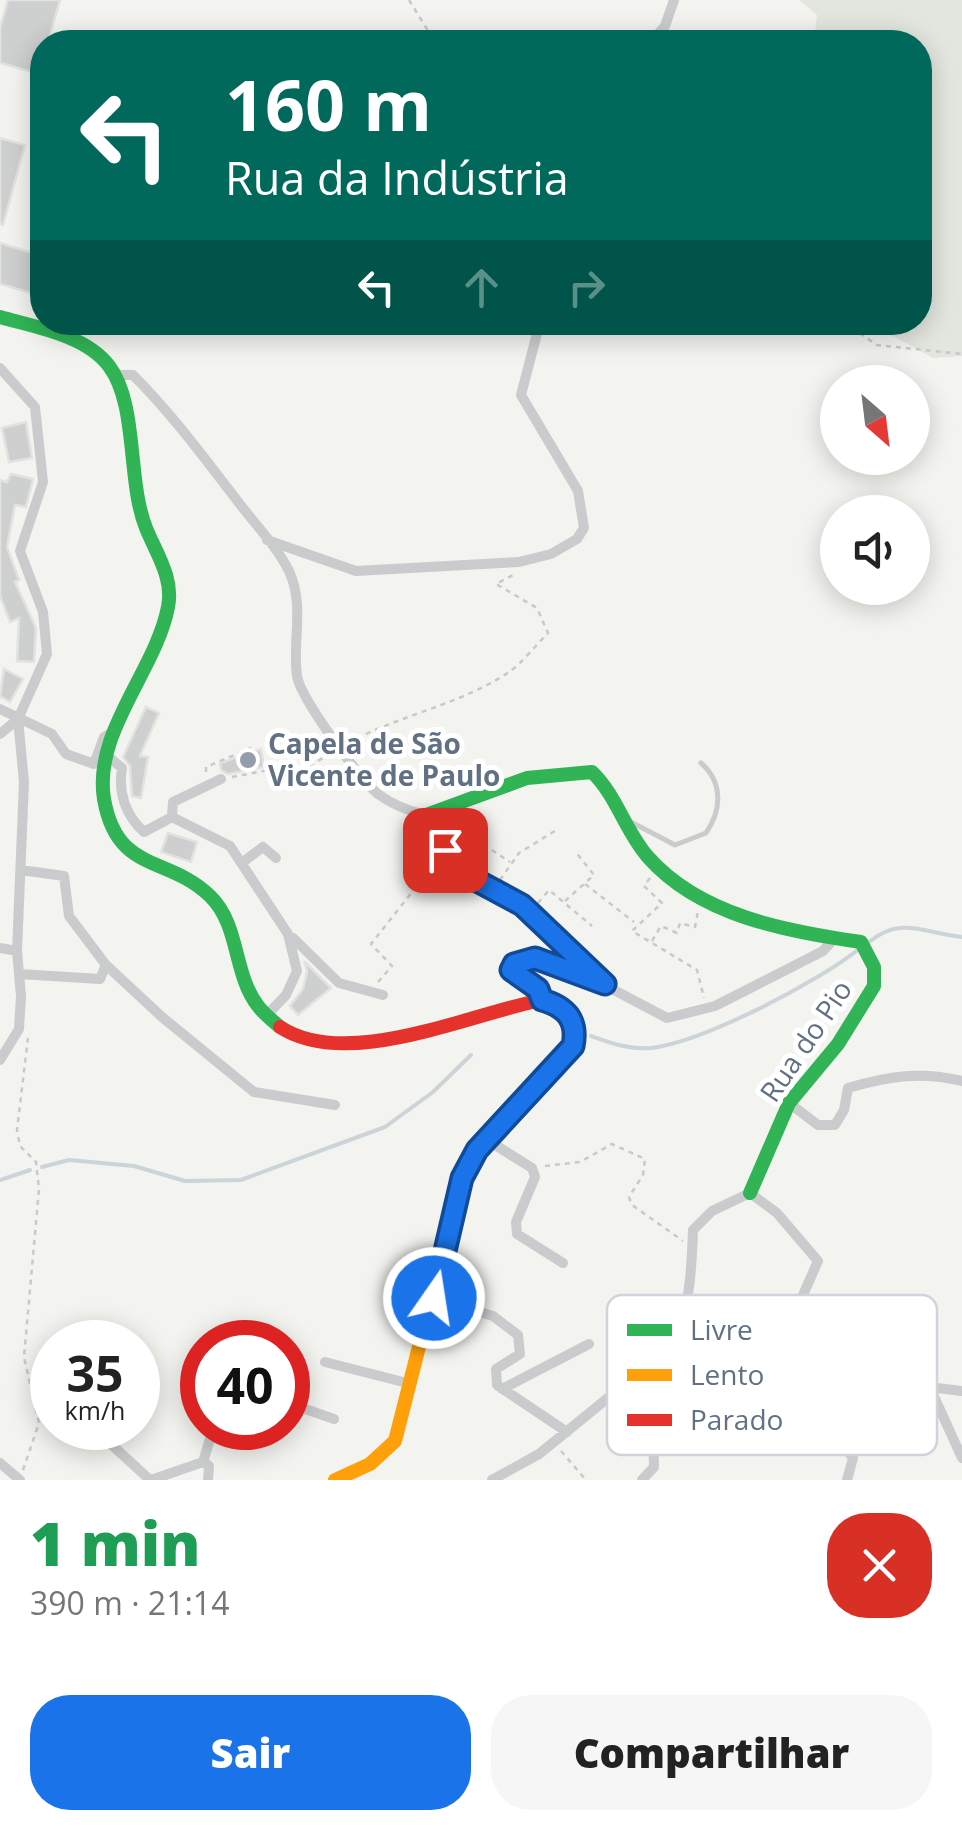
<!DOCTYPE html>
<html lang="pt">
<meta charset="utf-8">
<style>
body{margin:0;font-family:"Open Sans",sans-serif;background:#f6f6f6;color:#222;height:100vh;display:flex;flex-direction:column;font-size:38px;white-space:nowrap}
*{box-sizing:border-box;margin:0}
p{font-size:32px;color:#767676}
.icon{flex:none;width:55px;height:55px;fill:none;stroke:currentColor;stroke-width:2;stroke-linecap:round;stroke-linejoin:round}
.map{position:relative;height:1480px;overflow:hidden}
.drawer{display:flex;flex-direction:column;background:#fff;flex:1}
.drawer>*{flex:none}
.hud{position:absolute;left:30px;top:30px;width:902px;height:305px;border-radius:40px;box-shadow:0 5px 25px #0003;background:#00695c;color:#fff;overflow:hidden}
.needle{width:65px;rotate:152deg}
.buttons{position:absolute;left:820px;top:365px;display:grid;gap:20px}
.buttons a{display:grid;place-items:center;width:110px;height:110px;border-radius:50%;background:#fff;box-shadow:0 5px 25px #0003;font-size:50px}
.speed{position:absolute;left:30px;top:1320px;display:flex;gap:20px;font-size:50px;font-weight:700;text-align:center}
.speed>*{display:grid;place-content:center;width:130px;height:130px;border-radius:50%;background:#fff;box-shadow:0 5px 25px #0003;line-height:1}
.speed small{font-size:25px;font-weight:400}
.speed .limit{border:15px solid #d22;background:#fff;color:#111}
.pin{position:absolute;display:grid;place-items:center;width:85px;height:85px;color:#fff;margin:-42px;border-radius:20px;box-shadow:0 5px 15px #0006}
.me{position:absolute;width:110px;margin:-55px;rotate:13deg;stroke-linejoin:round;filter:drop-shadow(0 0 8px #0008)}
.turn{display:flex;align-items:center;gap:35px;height:210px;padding:0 30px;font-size:45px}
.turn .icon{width:130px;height:130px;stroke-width:2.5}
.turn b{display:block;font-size:70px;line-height:85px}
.lanes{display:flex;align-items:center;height:95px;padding:0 30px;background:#0003;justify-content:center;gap:50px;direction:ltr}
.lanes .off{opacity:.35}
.round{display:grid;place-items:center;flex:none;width:105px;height:105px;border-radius:40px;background:#f6f6f6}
.overview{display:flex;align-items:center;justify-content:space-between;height:170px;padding:0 30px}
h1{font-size:60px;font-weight:800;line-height:75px;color:#1e9e55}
.button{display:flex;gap:20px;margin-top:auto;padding:20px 30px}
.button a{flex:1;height:115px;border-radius:40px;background:#1a73e8;color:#fff;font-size:40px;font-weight:800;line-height:115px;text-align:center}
.button a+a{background:#f6f6f6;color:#222}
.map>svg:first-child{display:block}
</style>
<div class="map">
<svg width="962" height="1480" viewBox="0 0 962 1480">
<rect width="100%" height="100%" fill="#f3f3f0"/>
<path fill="#e2e6de" d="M799,0H962V356L933,358L870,323L920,322V42H814L817,15Z"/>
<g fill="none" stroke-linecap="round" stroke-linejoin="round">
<path stroke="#ccd4d7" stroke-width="4" d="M869,942C902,915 926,934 962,937
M591,1036C611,1043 629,1050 651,1048C703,1042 818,982 859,949
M42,1167L69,1160L134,1166L185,1181L241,1180L385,1127L433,1092L471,1055
M0,1180L30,1170"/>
</g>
<path fill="#cecfcf" stroke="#e2e2e0" stroke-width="2.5" d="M8,0H60L48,42H42L39,74L0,63V28Z
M0,138L25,145L3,225L0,224Z
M0,243L42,256V296L0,284Z
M26,422L32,458L9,462L2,428Z
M11,474L33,479L26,507L15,505L7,547L19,580L15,582L36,628L34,662L17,661L19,618L10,622L0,596V480L7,482Z
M4,669L23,679L10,702L0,696Z
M146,707L159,713L140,756L148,757L141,798L132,796L130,766L123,757Z
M261,749L264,767L228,774L221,770L220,763Z
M168,833L197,842L191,862L161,852Z
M304,961L331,988L298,1015L290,1006L303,989L307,971Z"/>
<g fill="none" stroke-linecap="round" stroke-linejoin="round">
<path stroke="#c8c9ca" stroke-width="2.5" stroke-dasharray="5 5" stroke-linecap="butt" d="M409,0L435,42
M843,322L877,345L962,354
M348,743C399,715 460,705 509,672C522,663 536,645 548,633L537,608L496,584L513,575
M206,772V767L251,748
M232,777L274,769L299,772L328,755
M458,847L466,839L478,841L510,862
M650,878L644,886L662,903L632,931L697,970L704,998
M500,880L519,853L558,829
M585,884L634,922
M565,901L594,875L575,851
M538,903L549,890L592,926
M652,941L661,926L677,933L680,923L695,927L698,911
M378,982L392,966L371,944L439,858
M545,1166L580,1162L612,1144L645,1159L643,1175L629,1197L632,1205L683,1241
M561,1451L586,1480
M23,1470L39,1423L24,1357L39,1189L36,1162L20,1146L17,1130L28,1038"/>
<path stroke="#cacbcc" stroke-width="5" d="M631,822L675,845L706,833C722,810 723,782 701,763"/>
<path stroke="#cacbcc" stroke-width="10" d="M651,42L665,26L674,0
M0,368L35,407L43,482L20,551L43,612L47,654L18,719L24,782L17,951L21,996L19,1029L0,1060
M117,375H133C173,415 205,459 239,503C256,525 277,547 289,571C305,606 292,640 297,676C300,697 360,780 378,794C393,805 408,811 426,815L445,850L468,875L523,905L605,984
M267,540L356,571L519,562L551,554L577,539L584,528L578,491L521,395L540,322
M0,709L52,734L66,754L94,764L104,737L116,730
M0,734L18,719
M109,757L122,768C118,792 125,815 144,832L172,817L173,802L221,779
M172,817L230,846L288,934L297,971L286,995L266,1016
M243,862L263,847L276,858
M21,870L64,876L69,916L106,965L162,1017L254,1092L335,1105
M293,938L339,983L383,995
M0,948L17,951
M19,974L100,979L106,965
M542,1000L538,989L511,970L522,958L576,970L667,1018L715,1006L823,951L834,939
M789,1103L818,1125H835L844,1110L848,1088C889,1076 921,1071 962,1081
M484,1138L532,1168L535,1177L516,1222L517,1234L563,1263
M434,1298L493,1316L518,1335L520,1354L496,1369L497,1385L567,1432
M796,1311L865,1314L845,1369L849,1387
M325,1362L411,1384
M929,1387L962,1391
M502,1389L589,1344
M288,1403L334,1419
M806,1404L888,1374L927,1381L962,1458
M87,1430L113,1446L150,1480
M203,1462L210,1439L231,1428
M0,1463L20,1480
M151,1480L203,1462L209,1466L208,1480
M492,1480L539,1454L646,1367C652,1349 664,1346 675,1331C691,1311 692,1255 693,1230L712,1211L750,1193L777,1213L818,1261L796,1311L795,1354L802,1394L853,1458L847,1480
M642,1480L654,1467L651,1360"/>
<path stroke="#30b455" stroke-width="14" d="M0,317C35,327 86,335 109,366C138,404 127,481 146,528C156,553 174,578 168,607C156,670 93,732 104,799C117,874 168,855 210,896C240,925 233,974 258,1006C264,1014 273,1021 280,1027
M426,815L527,778L592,772C617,796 625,831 648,857C700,916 786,931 861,942L874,967V986L838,1044L789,1103L750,1193"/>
<path stroke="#ff9f0a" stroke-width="14" d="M335,1480L370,1464L395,1441L462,1178L484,1138L553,1070"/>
<path stroke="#e5322d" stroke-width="14" d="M280,1027C347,1071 469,1014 542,1000L569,1014C579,1038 571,1052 553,1070"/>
</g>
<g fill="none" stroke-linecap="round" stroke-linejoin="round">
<g stroke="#114b97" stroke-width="25">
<path id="route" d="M434,1298L462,1178L477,1150L573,1046C578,1021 567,1007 542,1000L538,989L511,970L514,964L535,958L605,984L522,905L468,876L445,850"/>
</g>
<use href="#route" stroke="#1a73e8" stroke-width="18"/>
</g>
<circle fill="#949ea9" stroke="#fff" stroke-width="4" cx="248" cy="760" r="10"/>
<g text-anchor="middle" stroke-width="10" stroke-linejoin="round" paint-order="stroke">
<g font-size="28" font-weight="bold" fill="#617183" stroke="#fff" text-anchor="start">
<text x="268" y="754">Capela de São<tspan x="268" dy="32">Vicente de Paulo</tspan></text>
</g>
<g font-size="28" fill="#617183" stroke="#fff">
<text transform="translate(806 1041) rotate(-56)" y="10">Rua do Pio</text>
</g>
</g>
<rect x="607" y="1295" width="330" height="160" rx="15" fill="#fff" stroke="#d0d4da" stroke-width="2.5"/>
<rect x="627" y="1324" width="45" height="12" fill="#30b455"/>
<rect x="627" y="1369" width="45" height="12" fill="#ff9f0a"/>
<rect x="627" y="1414" width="45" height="12" fill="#e5322d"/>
<g font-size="28" fill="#617183">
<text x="690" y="1340">Livre</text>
<text x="690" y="1385">Lento</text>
<text x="690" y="1430">Parado</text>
</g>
</svg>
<div class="buttons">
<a><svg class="needle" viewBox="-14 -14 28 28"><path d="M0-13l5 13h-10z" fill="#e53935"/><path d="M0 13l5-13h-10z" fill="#767676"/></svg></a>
<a><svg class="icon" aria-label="sound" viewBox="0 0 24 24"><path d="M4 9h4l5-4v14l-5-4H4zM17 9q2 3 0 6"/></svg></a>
</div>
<div class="speed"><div>35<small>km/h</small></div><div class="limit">40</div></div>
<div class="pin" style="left:445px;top:850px;background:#d93025"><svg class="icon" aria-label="arrive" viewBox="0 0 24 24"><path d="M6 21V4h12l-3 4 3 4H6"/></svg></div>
<svg class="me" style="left:434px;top:1298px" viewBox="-20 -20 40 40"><circle r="17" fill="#1a73e8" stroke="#fff" stroke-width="3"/><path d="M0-11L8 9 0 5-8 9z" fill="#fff"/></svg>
<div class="hud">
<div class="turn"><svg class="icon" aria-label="left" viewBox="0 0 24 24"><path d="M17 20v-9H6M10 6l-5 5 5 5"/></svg><div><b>160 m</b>Rua da Indústria</div></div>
<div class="lanes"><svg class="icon" aria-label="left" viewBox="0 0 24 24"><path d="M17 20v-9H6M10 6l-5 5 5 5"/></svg><svg class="icon off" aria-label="ahead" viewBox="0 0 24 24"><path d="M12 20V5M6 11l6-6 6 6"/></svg><svg class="icon off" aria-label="right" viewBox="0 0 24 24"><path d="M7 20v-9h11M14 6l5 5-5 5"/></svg></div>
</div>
</div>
<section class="drawer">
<div class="overview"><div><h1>1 min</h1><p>390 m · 21:14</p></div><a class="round" style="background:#d93025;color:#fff"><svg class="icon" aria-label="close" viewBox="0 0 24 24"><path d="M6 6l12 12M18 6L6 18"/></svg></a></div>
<div class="button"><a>Sair</a><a>Compartilhar</a></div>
</section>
